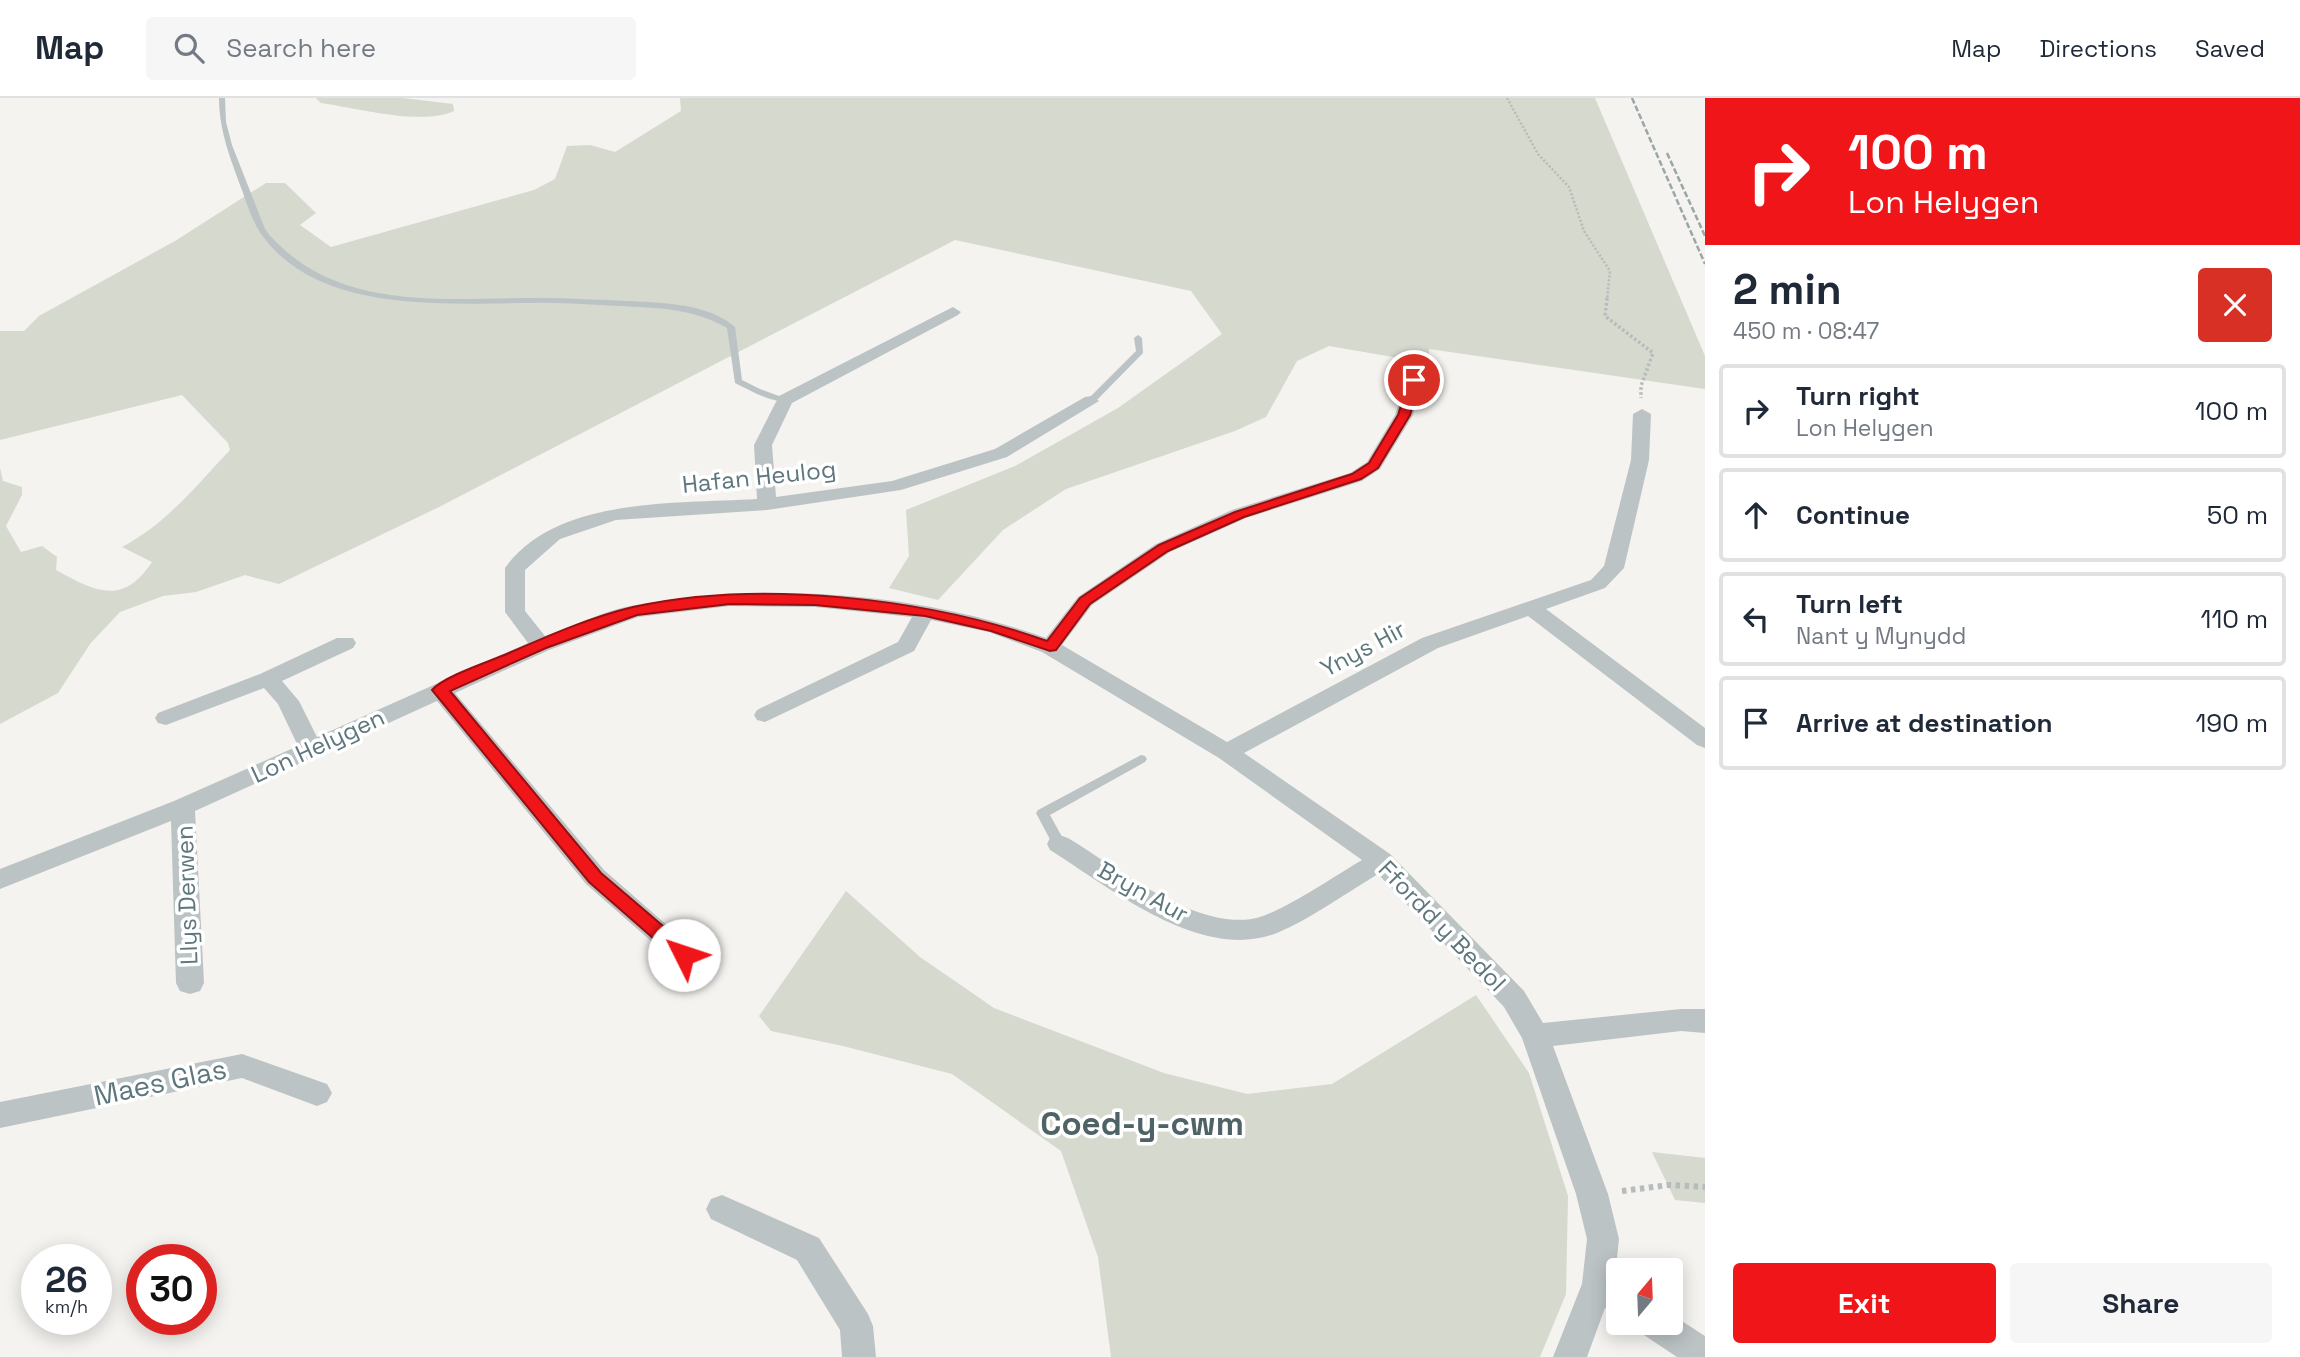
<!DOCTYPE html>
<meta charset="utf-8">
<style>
body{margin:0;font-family:"Space Grotesk",sans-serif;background:#f6f6f7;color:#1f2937;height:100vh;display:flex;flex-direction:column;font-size:26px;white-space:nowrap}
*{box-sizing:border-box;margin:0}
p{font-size:23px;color:#747a83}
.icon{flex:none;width:38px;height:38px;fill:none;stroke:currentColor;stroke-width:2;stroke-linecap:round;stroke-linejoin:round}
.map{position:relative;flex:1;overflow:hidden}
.drawer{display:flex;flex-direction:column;background:#fff;width:595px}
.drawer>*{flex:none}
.top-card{background:#ef1519;color:#fff;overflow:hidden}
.needle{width:46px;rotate:19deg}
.controls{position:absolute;left:1606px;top:1160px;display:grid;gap:14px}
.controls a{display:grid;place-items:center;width:77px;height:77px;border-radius:7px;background:#fff;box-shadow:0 4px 18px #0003;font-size:35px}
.speed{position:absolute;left:21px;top:1146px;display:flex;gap:14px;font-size:35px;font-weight:700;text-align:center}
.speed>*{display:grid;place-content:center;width:91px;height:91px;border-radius:50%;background:#fff;box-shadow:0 4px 18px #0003;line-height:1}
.speed small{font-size:18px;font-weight:400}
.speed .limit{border:10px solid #d22;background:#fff;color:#111}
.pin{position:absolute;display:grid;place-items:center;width:60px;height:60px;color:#fff;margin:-30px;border:4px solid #fff;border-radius:50%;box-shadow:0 2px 7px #0007}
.me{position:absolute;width:77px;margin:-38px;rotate:311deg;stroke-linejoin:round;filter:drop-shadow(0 0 5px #0008)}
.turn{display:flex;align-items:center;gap:24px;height:147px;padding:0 28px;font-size:32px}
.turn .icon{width:91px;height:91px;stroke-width:2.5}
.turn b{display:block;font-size:49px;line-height:60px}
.round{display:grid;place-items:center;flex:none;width:74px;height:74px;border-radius:7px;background:#f6f6f7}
.overview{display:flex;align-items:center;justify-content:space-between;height:119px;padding:0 28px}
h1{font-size:42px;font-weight:700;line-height:52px}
.button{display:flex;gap:14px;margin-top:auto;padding:14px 28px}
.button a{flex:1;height:80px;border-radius:7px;background:#ef1519;color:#fff;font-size:28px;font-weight:700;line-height:80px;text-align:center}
.button a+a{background:#f6f6f7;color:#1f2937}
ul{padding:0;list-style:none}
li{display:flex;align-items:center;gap:21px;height:94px;margin:0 14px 10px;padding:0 14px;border:4px solid #e0e1e3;border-radius:7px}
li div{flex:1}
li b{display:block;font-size:26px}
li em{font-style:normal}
header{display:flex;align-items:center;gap:42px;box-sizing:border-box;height:98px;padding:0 35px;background:#fff;border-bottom:2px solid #e0e1e3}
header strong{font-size:33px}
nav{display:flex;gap:38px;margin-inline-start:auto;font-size:24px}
.search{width:490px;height:63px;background:#f6f6f7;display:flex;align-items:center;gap:18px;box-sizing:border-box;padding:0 24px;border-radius:7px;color:#747a83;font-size:26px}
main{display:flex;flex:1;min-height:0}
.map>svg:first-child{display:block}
</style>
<header>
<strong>Map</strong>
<div class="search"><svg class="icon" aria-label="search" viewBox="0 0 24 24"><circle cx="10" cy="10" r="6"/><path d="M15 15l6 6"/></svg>Search here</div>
<nav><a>Map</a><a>Directions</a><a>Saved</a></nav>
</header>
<main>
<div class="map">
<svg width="1705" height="1259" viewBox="0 0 1705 1259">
<rect width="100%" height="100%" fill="#f4f3ef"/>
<path fill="#d5d9ce" d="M316,0H403L453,6L454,13C422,28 356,10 321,5Z
M680,0H1595L1705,258V291L1429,251L1428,265L1329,248L1297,263L1266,319L1235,333L1066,391L1003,432L938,502L889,490L909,458L906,412L1015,368L1118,310L1222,236L1191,193L955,142L439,409L279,486L245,477L196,494L163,498L120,514L90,546L58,595L0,626V370L3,383L22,389V397L6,428L21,454L42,448L57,459L56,472C96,494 123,508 152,464L122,449C166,426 196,388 230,352L228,345L182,297L0,342V233H24L39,218L175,143L266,85H285L316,115L300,127L331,149L534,92L555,81L567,48L590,47L615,54L681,13Z
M846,793L920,859L994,910L1164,975L1247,996L1332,986L1476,897L1529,975L1568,1098L1566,1196L1540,1259H1111L1098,1159L1061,1053L952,976L843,948L771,933L759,918Z
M1652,1054L1705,1060V1105L1675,1102Z"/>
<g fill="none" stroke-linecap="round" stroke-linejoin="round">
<path stroke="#b6bbbc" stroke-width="2.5" stroke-dasharray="2 2" stroke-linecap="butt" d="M1507,0L1538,56L1569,89L1584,133L1610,173L1607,202"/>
<path stroke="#b6bbbc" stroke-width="3.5" stroke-dasharray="2.5 2.5" stroke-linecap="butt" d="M1607,200L1605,218L1653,255L1641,288V300"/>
<path stroke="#b6bbbc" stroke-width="6" stroke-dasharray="4.5 4.5" stroke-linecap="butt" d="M1622,1093L1669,1087L1705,1089"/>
<path fill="#bcc3c5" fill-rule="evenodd" d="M219,0H225L226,24L232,47L265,131C271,140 279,147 287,154C357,214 458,199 543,200C571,200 600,202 628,203C663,205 707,205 735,229L742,282L760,291L790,302L788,304C770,304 751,293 735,285L727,230C693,210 657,210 619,208C591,207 562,204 534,205C448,205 323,217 264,140C253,126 248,109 242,92C231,62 219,33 219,0Z
M1138,237L1142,240L1143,255L1094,305H1088V301L1136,253L1134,240Z
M1141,657L1145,658L1147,661L1145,664L1050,717L1066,746L1064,749H1054L1036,715L1038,712Z"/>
<path fill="#bcc3c5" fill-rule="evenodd" d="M953,209L961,214L958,217L792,305L772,347L776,399L892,383L995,351L1085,299L1091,298L1099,303L1007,359L901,392L767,412L616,422L560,441L525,472V513L545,538C574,528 605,512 636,507C769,484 918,494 1046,540L1078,499L1156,446L1232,412L1350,375L1367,364L1395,317L1406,282L1408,278H1420L1422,282L1413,317L1380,371L1362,383L1246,420L1170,454L1092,507L1062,547L1227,644L1422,540L1591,482L1604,468L1631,362L1633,316L1642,311L1651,316L1649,362L1624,470L1605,490L1546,511L1705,630V650L1697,647L1528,518L1438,550L1244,655L1390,756L1524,893L1543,925L1681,911H1705V935L1681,933L1553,948L1608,1096L1619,1141L1615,1179L1619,1181V1216L1605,1210L1587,1259H1553L1582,1186L1587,1141L1576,1096L1522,940L1504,909L1378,776C1346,795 1312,820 1277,835C1201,865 1111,790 1050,752L1047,746L1050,740L1059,737L1068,740C1116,769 1204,839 1263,818C1293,807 1333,779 1362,762L1219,660L1042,554L989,534L931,522L914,553L765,624L757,622L754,617L757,612L898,544L912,519L815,509L730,508L638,519L549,552L455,595L604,772L693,850L697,857L693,864L684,868L675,864L586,786L437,603L195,713L204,885L200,893L190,896L180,893L176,885L171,723L0,791V771L174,703L298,648L278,606L264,590L166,627L158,625L155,620L158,615L260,576L337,540H353L356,545L353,550L282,583L299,603L317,639L528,545L505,514V470C556,398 679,406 757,401L754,347L779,298Z
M242,956L327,986L332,995L327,1004L317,1008L242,980L0,1030V1004Z
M722,1097L819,1140L868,1216L873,1228L876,1259H842L840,1232L797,1162L711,1121L706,1111L711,1101Z
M1671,1216L1705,1238V1259H1677L1644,1237L1639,1225H1671Z"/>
<path stroke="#9ba6a9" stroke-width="2.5" stroke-dasharray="6 2.5" stroke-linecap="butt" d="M1632,0L1705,166
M1667,55L1705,138"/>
</g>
<path fill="#ef1519" stroke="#9b0e10" stroke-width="2" d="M1414,279L1420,282L1410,317L1378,370L1361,381L1244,419L1168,453L1090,506L1056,552L1050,553L991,533L925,518L815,507L730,506L637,517L546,550L450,593L601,775L691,852L694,857L691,862H678L589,784L432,592C444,578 491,563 509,555C548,538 591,519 633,509C759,481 927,500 1047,543L1080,500L1159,447L1235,414L1352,376L1369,365L1398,317L1409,282Z"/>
<g text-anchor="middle" stroke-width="7" stroke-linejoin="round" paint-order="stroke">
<g font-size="24" fill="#5d777d" stroke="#fff">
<text transform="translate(759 379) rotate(-6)" y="8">Hafan Heulog</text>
<text transform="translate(1363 551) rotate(-28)" y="8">Ynys Hir</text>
<text transform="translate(318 648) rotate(-25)" y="8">Lon Helygen</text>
<text transform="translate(1143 794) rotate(29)" y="8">Bryn Aur</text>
<text transform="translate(187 797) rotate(-92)" y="8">Llys Derwen</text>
<text transform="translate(1442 828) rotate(46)" y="8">Ffordd y Bedol</text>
</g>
<g font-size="28" fill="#5d777d" stroke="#fff">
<text transform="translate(160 984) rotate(-12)" y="10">Maes Glas</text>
</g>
<g font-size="33" font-weight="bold" fill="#4f6367" stroke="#fff">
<text x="1142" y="1037">Coed-y-cwm</text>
</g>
</g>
</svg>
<div class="controls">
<a><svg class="needle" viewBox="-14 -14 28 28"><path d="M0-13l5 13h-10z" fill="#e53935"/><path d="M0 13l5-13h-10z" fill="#747a83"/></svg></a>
</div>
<div class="speed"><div>26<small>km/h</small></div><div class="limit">30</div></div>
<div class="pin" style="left:1414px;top:282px;background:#d93025"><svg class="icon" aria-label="arrive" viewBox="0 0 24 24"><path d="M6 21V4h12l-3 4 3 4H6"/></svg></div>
<svg class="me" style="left:684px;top:857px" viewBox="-20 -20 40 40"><circle r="19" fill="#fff"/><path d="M0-13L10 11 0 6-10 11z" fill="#ef1519"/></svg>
</div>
<section class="drawer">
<div class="top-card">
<div class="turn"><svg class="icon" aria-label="right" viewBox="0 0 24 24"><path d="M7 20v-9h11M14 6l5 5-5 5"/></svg><div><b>100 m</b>Lon Helygen</div></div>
</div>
<div class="overview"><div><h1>2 min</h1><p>450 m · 08:47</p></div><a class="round" style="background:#d93025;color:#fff"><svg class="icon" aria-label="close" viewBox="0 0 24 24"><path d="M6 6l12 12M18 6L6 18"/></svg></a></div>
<ul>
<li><svg class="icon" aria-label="right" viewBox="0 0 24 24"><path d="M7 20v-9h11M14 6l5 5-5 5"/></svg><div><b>Turn right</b><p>Lon Helygen</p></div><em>100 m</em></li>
<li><svg class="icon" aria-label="ahead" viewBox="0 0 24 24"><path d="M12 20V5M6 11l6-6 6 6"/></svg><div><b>Continue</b></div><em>50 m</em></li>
<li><svg class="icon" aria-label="left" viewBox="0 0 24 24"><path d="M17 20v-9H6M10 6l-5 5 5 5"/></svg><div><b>Turn left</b><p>Nant y Mynydd</p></div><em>110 m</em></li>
<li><svg class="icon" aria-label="arrive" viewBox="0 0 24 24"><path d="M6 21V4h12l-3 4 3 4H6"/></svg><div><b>Arrive at destination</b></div><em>190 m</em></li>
</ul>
<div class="button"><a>Exit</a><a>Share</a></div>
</section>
</main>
